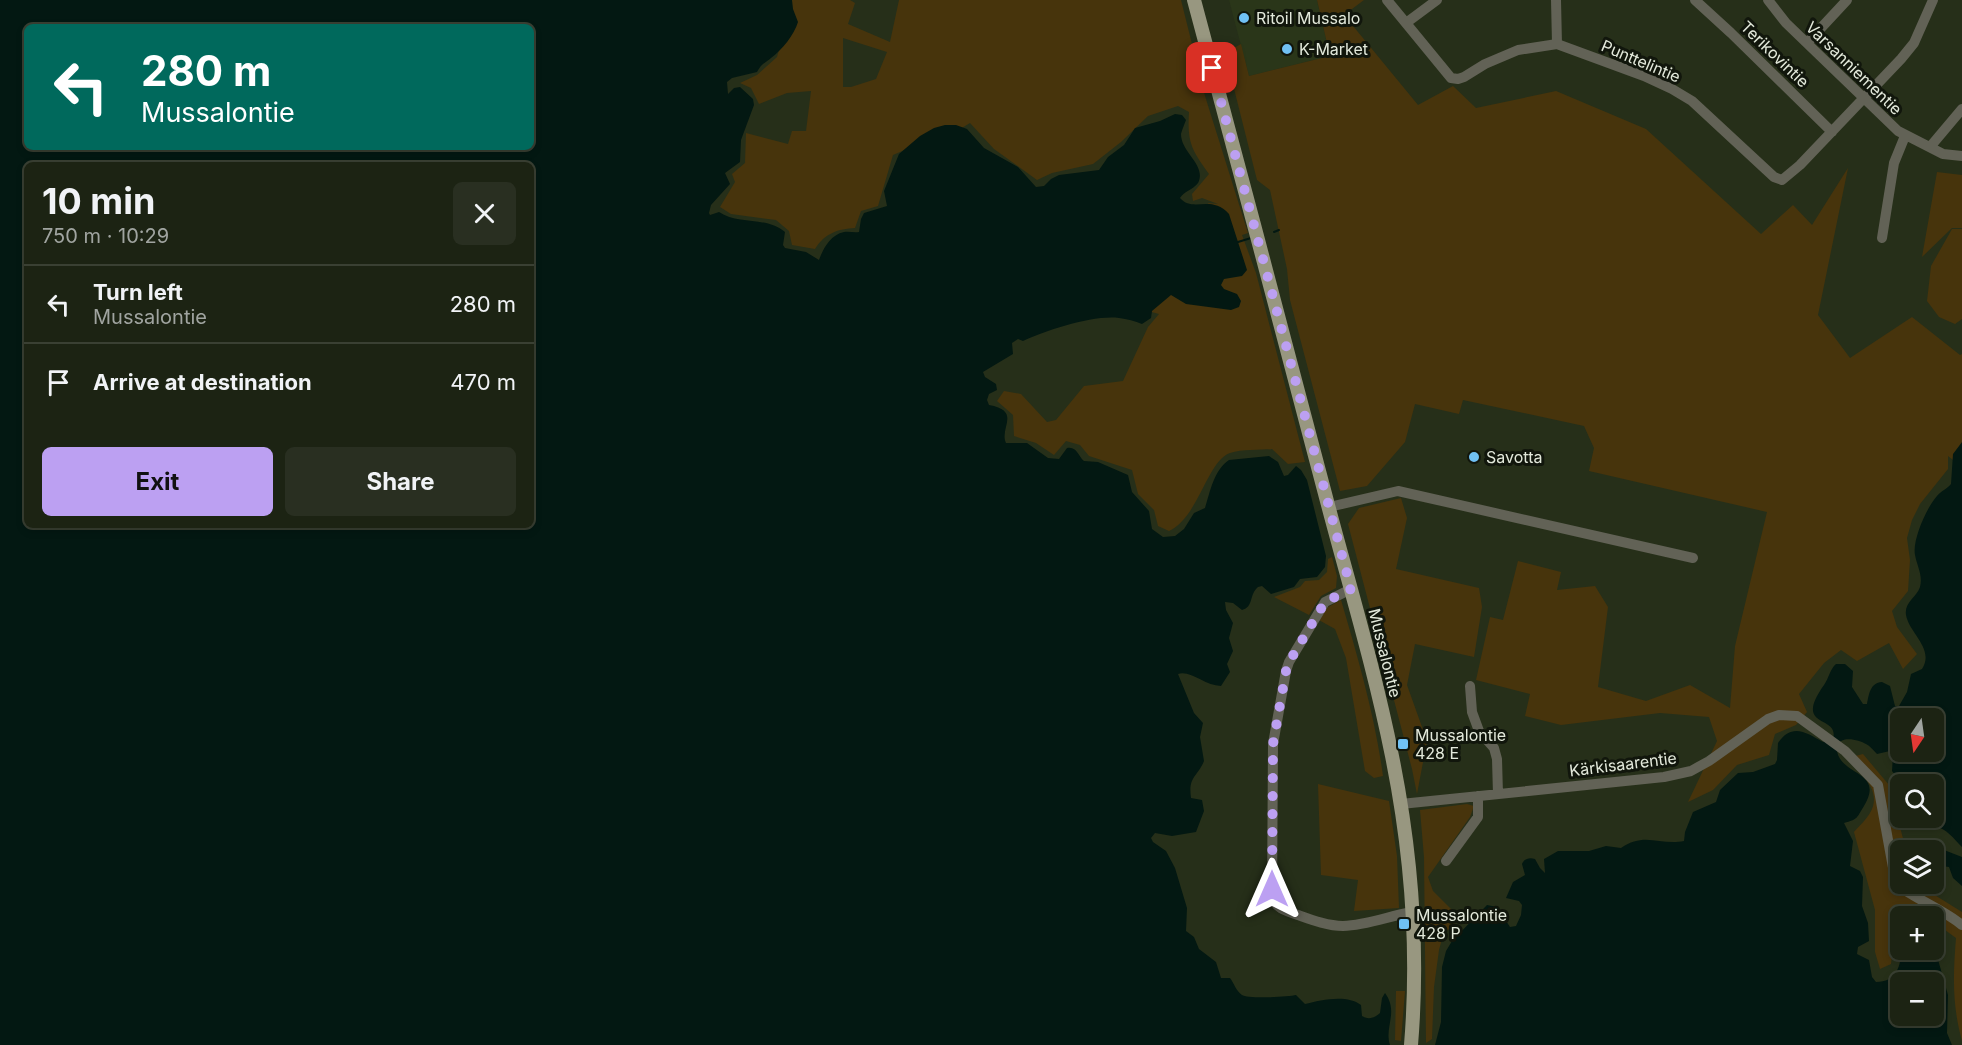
<!DOCTYPE html>
<meta charset="utf-8">
<style>
body{margin:0;font-family:Inter,sans-serif;background:#292f21;color:#f1f3f6;height:100vh;display:flex;flex-direction:column;font-size:22px;white-space:nowrap}
*{box-sizing:border-box;margin:0}
p{font-size:20px;color:#a0a4a0}
.icon{flex:none;width:33px;height:33px;fill:none;stroke:currentColor;stroke-width:2;stroke-linecap:round;stroke-linejoin:round}
.map{position:relative;flex:1;overflow:hidden}
.sheet{position:absolute;left:24px;top:162px;width:510px;height:366px;display:flex;flex-direction:column;background:#1c2313;border-radius:9px;box-shadow:0 3px 9px #0003,0 0 0 2px #3a4033}
.sheet>*{flex:none}
.hud{position:absolute;left:24px;top:24px;width:510px;height:126px;border-radius:9px;box-shadow:0 3px 9px #0003,0 0 0 2px #3a4033;background:#00695c;color:#fff;overflow:hidden}
.needle{width:39px;rotate:193deg}
.fabs{position:absolute;left:1890px;top:708px;display:grid;gap:12px}
.fabs a{display:grid;place-items:center;width:54px;height:54px;border-radius:9px;background:#1c2313;box-shadow:0 3px 9px #0003,0 0 0 2px #3a4033;font-size:30px}
.pin{position:absolute;display:grid;place-items:center;width:51px;height:51px;color:#fff;margin:-26px;border-radius:12px;box-shadow:0 3px 9px #0006}
.me{position:absolute;width:66px;margin:-33px;rotate:0deg;stroke-linejoin:round;filter:drop-shadow(0 0 4px #0008)}
.turn{display:flex;align-items:center;gap:21px;height:126px;padding:0 18px;font-size:27px}
.turn .icon{width:78px;height:78px;stroke-width:2.5}
.turn b{display:block;font-size:42px;line-height:51px}
.round{display:grid;place-items:center;flex:none;width:63px;height:63px;border-radius:9px;background:#292f21}
.head{display:flex;align-items:center;justify-content:space-between;height:102px;padding:0 18px}
h1{font-size:36px;font-weight:700;line-height:45px}
.cta{display:flex;gap:12px;margin-top:auto;padding:12px 18px}
.cta a{flex:1;height:69px;border-radius:9px;background:#bca0f2;color:#111;font-size:24px;font-weight:700;line-height:69px;text-align:center}
.cta a+a{background:#292f21;color:#f1f3f6}
ul{padding:0;list-style:none}
li{display:flex;align-items:center;gap:18px;height:78px;padding:0 18px;border-top:2px solid #3a4033}
li div{flex:1}
li b{display:block;font-size:22px}
li em{font-style:normal}
.map>svg:first-child{display:block}
</style>
<div class="map">
<svg width="1962" height="1045" viewBox="0 0 1962 1045">
<rect width="100%" height="100%" fill="#262f19"/>
<path fill="#2a3619" d="M1229,0H1317L1330,56L1249,76Z"/>
<path fill="#47340c" fill-rule="evenodd" d="M770,0H850L855,3L848,24L890,42L899,0H1181L1205,96L1248,233L1242,235L1256,273L1305,462L1288,464L1272,449C1259,450 1242,449 1230,453C1207,461 1199,517 1169,531L1158,526L1154,510L1138,494L1132,470L1089,456L1080,445L1066,441L1054,455L1036,443L1014,436L1013,415L997,401L1004,391L1021,394L1047,422L1056,420L1084,386L1123,381L1148,327L1159,314L1148,311L1231,247L1208,203L1218,204L1202,198L1193,201L1192,194L1209,174C1192,150 1187,143 1189,112L1178,106L1148,116L1121,142L1093,164L1052,173L1037,180L994,149L970,123L942,140L923,142L893,155L878,206L861,211L855,228C838,229 825,233 815,249L792,245L789,231L776,220L731,214L720,207L735,182L732,174L745,163L746,133L788,144L792,131H806L811,91L787,93L759,104L751,88L740,83L757,75L777,57L783,36ZM843,38L887,52L876,79L851,87H843Z
M1317,0H1364L1344,15L1418,105L1453,86L1476,108L1556,91L1646,129L1761,234L1793,205L1812,225L1848,168L1818,315L1850,358L1912,317L1960,355L1962,354V467L1948,456V469L1920,504L1912,520L1907,538L1910,560L1908,591L1892,611L1897,627L1917,654L1903,669L1889,643L1857,661L1841,650L1824,663L1799,694L1807,712L1796,725L1775,734L1769,755L1737,765L1713,790L1688,802L1717,741L1709,717L1660,713L1561,725L1525,716L1530,694L1476,680L1490,617L1503,620L1518,561L1561,572L1557,590L1595,586L1608,607L1598,687L1646,701L1690,685L1730,708L1735,646L1767,512L1589,471L1594,448L1584,426L1463,400L1459,414L1415,404L1405,442L1367,486L1340,491L1290,300L1287,269L1270,190L1257,180L1225,53L1241,44L1249,76L1330,56Z
M1937,172L1962,175V228H1952L1922,257Z
M1952,229H1962V319L1955,324L1939,317L1927,301L1931,266Z
M1401,498L1407,518L1396,569L1479,588L1482,607L1474,657L1415,644L1407,685L1427,741L1417,794L1412,769L1348,524L1359,508Z
M1332,557L1337,576L1336,588L1321,596L1309,615L1274,597L1300,587L1305,581L1319,580L1327,572L1328,559Z
M1341,600C1358,658 1375,716 1383,776L1374,778L1365,771L1346,658L1335,629L1317,619L1328,607Z
M1863,754L1889,785L1906,850H1900V884H1917L1962,912V1041C1952,1005 1953,975 1956,938L1934,922V916H1926L1915,909L1906,916H1900V921L1895,926L1891,964L1880,969L1875,952V910L1854,832C1859,826 1866,820 1870,813C1883,791 1861,773 1847,758Z
M1318,784L1389,801L1397,856L1399,908L1354,911L1358,880L1321,875Z
M1467,804L1474,806L1470,817L1428,877L1433,891L1460,918L1443,935L1439,950L1434,987L1432,1039L1426,1043L1424,857L1420,810Z
M1396,991H1405L1401,1041L1395,1040Z"/>
<path fill="#031812" fill-rule="evenodd" d="M0,0H792L793,9L798,22C794,35 782,50 771,58C763,65 763,62 757,72L732,78L727,82L728,94L734,88L740,87L753,99L754,105L741,140L740,162L725,173L730,184L711,205L709,213L710,215L719,212C738,225 766,216 785,232L783,245L785,248L806,252L819,260C823,249 830,235 844,232C849,231 854,233 859,232L861,219L864,213L887,206L884,191L899,154L920,136L934,128L945,125H956L967,129L984,148L1018,167L1036,187L1044,186L1051,179L1059,175L1099,170L1108,157L1124,145L1135,128L1160,121L1175,114L1182,115L1186,120C1184,125 1182,130 1181,134C1181,153 1207,165 1198,183C1193,190 1184,191 1180,198C1193,213 1211,194 1229,214L1247,270L1242,276L1224,279L1221,285L1224,289L1237,294L1241,301L1239,307L1231,310L1186,304L1171,295L1152,311L1151,318L1142,324C1135,321 1127,319 1119,318C1092,315 1048,330 1023,341L1018,339L1012,343L1013,354L983,372L985,377L996,384L997,390L989,394L987,400L989,405C1022,411 999,428 1006,443H1027L1048,458L1059,459L1067,448C1077,446 1078,456 1084,461L1098,462L1128,475L1132,492L1149,511L1152,529L1163,537L1175,536L1184,529L1194,513L1205,508C1210,492 1214,470 1229,460L1269,456L1278,462L1284,476L1288,475L1296,466L1301,470L1307,480L1326,556L1325,567L1317,577L1300,579L1294,587L1271,594L1262,586L1258,587C1249,594 1254,607 1242,610L1233,603L1225,602L1226,610L1233,623L1229,638L1233,651L1227,664L1230,672L1221,686C1205,686 1191,670 1178,674L1194,713L1203,723L1200,737L1204,761C1197,778 1188,776 1191,798L1202,800L1204,811L1196,832L1172,836L1155,833L1151,838L1153,842L1166,851L1175,868L1187,908L1186,931L1194,937L1199,949L1216,962L1221,978H1230C1234,983 1236,991 1242,995C1247,999 1288,997 1296,995L1305,1004C1321,1000 1347,994 1361,1005L1362,1016C1368,1020 1375,1018 1380,1013L1382,998L1385,993C1399,1012 1384,1027 1390,1045H0ZM27,27H531V147H27ZM27,165H531V525H27Z
M1962,442V847C1954,839 1945,826 1933,827C1927,828 1924,830 1918,830L1910,818H1934V784H1902L1892,771L1893,755L1890,751L1877,754C1873,750 1870,746 1866,744C1858,739 1835,734 1837,751C1841,776 1885,771 1864,806C1856,819 1858,819 1844,823L1853,841L1850,866L1860,871L1863,877L1862,906L1868,923L1869,941L1858,947L1857,954L1869,960L1872,977L1876,982C1896,982 1901,967 1901,950H1934V937L1946,941V948L1938,952L1937,956L1948,995L1947,1033L1952,1045H1435L1441,1022L1442,967L1446,951L1452,941L1487,905L1497,907L1510,927L1516,926L1521,915L1522,905L1519,901L1506,898L1513,882L1525,875L1522,864C1524,859 1529,857 1535,859L1540,868L1545,873L1544,859L1558,851H1589L1606,846L1621,848C1645,831 1660,846 1684,841L1685,832L1693,812L1716,802L1720,790L1738,773L1753,772L1775,764L1777,760L1778,743C1792,722 1807,733 1823,742L1833,739C1840,714 1792,730 1824,685C1829,678 1830,669 1836,664H1845L1853,671L1852,687L1863,704H1867C1869,694 1870,683 1882,682L1890,686L1895,706H1899L1907,692L1911,674L1922,669C1935,649 1909,633 1906,615C1904,602 1917,597 1920,587C1923,575 1917,566 1915,555C1912,540 1927,507 1937,496C1941,491 1947,489 1951,484L1953,454ZM1900,718H1934V752H1900ZM1900,982H1934V1016H1900Z
M1944,850L1962,857V886L1953,878L1949,867L1942,866L1934,869V853Z"/>
<g fill="none" stroke-linecap="round" stroke-linejoin="round">
<path stroke="#031812" stroke-width="2" d="M1274,232L1279,230
M1238,242L1251,238"/>
<path stroke="#626256" stroke-width="10" d="M1387,0L1451,78L1458,79L1464,77L1485,64L1518,50L1557,44L1644,76L1672,89L1692,101L1774,177L1782,180L1800,165L1901,59L1914,43L1933,0
M1556,0L1557,44
M1695,0L1731,33L1832,132
M1768,0L1786,23L1898,131L1943,154L1962,156
M1406,23L1437,0
M1807,43L1847,0
M1930,147L1962,109
M1882,238L1894,163L1905,136
M1329,507L1398,491L1693,558
M1351,589L1325,602L1289,662L1286,671L1273,744L1272,898C1278,910 1287,911 1298,915C1312,920 1328,926 1343,926C1367,925 1389,916 1412,912
M1470,686L1472,712L1479,731L1494,748L1497,759L1498,794
M1401,804L1664,777L1691,771L1709,761L1768,719L1779,715L1797,716L1845,751L1878,785L1896,884C1917,900 1942,909 1962,925
M1446,861L1478,817V796"/>
<path stroke="#989780" stroke-width="14" d="M1194,0C1239,168 1284,337 1328,505C1350,588 1375,671 1392,756C1411,850 1419,949 1411,1045"/>
</g>
<g fill="none" stroke-linecap="round" stroke-linejoin="round">
<path stroke="#bca0f2" stroke-width="10" stroke-dasharray="0 18" d="M1212,68L1351,589L1325,602L1289,662L1286,671L1273,744L1272,889"/>
</g>
<g fill="#70c1f4" stroke="#11160c" stroke-width="2">
<circle cx="1244" cy="18" r="6"/>
<circle cx="1287" cy="49" r="6"/>
<circle cx="1474" cy="457" r="6"/>
<rect x="1397" y="738" width="12" height="12" rx="3"/>
<rect x="1398" y="918" width="12" height="12" rx="3"/>
</g>
<g text-anchor="middle" stroke-width="6" stroke-linejoin="round" paint-order="stroke">
<g font-size="16" fill="#e3e9db" stroke="#11160c" text-anchor="start">
<text x="1256" y="24">Ritoil Mussalo</text>
<text x="1299" y="55">K-Market</text>
<text x="1486" y="463">Savotta</text>
<text x="1415" y="741">Mussalontie<tspan x="1415" dy="18">428 E</tspan></text>
<text x="1416" y="921">Mussalontie<tspan x="1416" dy="18">428 P</tspan></text>
</g>
<g font-size="16" fill="#e3e9db" stroke="#11160c">
<text transform="translate(1775 54) rotate(44)" y="6">Terikovintie</text>
<text transform="translate(1641 61) rotate(23)" y="6">Punttelintie</text>
<text transform="translate(1854 68) rotate(44)" y="6">Varsanniementie</text>
<text transform="translate(1385 653) rotate(76)" y="6">Mussalontie</text>
<text transform="translate(1623 764) rotate(-7)" y="6">Kärkisaarentie</text>
</g>
</g>
</svg>
<div class="fabs">
<a><svg class="needle" viewBox="-14 -14 28 28"><path d="M0-13l5 13h-10z" fill="#e53935"/><path d="M0 13l5-13h-10z" fill="#a0a4a0"/></svg></a>
<a><svg class="icon" aria-label="search" viewBox="0 0 24 24"><circle cx="10" cy="10" r="6"/><path d="M15 15l6 6"/></svg></a>
<a><svg class="icon" aria-label="layers" viewBox="0 0 24 24"><path d="M12 4l9 5-9 5-9-5zM3 14l9 5 9-5"/></svg></a>
<a>+</a>
<a>−</a>
</div>
<div class="pin" style="left:1212px;top:68px;background:#d93025"><svg class="icon" aria-label="arrive" viewBox="0 0 24 24"><path d="M6 21V4h12l-3 4 3 4H6"/></svg></div>
<svg class="me" style="left:1272px;top:889px" viewBox="-20 -20 40 40"><path d="M0-17L14 15 0 8-14 15z" fill="#bca0f2" stroke="#fff" stroke-width="4"/></svg>
<div class="hud">
<div class="turn"><svg class="icon" aria-label="left" viewBox="0 0 24 24"><path d="M17 20v-9H6M10 6l-5 5 5 5"/></svg><div><b>280 m</b>Mussalontie</div></div>
</div>
<section class="sheet">
<div class="head"><div><h1>10 min</h1><p>750 m · 10:29</p></div><a class="round"><svg class="icon" aria-label="close" viewBox="0 0 24 24"><path d="M6 6l12 12M18 6L6 18"/></svg></a></div>
<ul>
<li><svg class="icon" aria-label="left" viewBox="0 0 24 24"><path d="M17 20v-9H6M10 6l-5 5 5 5"/></svg><div><b>Turn left</b><p>Mussalontie</p></div><em>280 m</em></li>
<li><svg class="icon" aria-label="arrive" viewBox="0 0 24 24"><path d="M6 21V4h12l-3 4 3 4H6"/></svg><div><b>Arrive at destination</b></div><em>470 m</em></li>
</ul>
<div class="cta"><a>Exit</a><a>Share</a></div>
</section>
</div>
